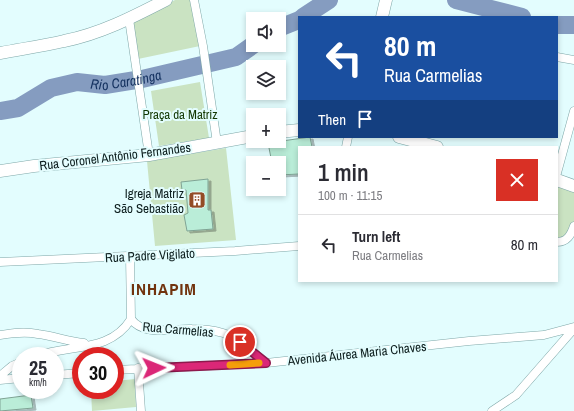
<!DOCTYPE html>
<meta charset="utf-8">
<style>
body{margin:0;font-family:"Archivo Narrow",sans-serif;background:#f2f2f3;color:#2b2b33;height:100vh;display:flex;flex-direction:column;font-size:15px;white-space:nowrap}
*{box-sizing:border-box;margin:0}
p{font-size:13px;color:#7c7c81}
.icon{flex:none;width:22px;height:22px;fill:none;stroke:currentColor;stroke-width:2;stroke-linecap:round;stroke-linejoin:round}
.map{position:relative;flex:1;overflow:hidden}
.side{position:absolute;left:298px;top:146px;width:260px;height:136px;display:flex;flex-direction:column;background:#fff;border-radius:0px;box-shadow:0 2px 6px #0003}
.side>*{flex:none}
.guide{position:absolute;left:298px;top:16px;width:260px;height:122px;border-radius:0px;box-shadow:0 2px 6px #0003;background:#1a4fa0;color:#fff;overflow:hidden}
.buttons{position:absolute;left:246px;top:12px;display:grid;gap:8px}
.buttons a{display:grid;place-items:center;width:40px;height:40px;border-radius:0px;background:#fff;box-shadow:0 2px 6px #0003;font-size:20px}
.speed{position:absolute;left:12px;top:347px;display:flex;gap:8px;font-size:20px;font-weight:700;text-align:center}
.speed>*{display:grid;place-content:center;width:52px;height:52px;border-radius:50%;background:#fff;box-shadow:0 2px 6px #0003;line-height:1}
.speed small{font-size:10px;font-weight:400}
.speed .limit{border:6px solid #d22;background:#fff;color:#111}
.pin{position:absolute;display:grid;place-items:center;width:34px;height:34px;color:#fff;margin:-17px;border:2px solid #fff;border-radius:50%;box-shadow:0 1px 4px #0007}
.me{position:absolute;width:44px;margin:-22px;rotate:88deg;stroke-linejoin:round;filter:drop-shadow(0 0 3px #0008)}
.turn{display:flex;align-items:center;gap:14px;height:84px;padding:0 20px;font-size:18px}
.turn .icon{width:52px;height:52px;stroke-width:2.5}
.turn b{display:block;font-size:28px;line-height:34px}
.then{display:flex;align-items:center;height:38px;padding:0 20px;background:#0003;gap:8px;font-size:15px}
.round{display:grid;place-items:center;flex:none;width:42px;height:42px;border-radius:0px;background:#f2f2f3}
.headline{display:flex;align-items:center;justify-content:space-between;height:68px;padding:0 20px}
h1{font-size:24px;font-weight:600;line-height:30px}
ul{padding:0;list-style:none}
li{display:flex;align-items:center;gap:12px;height:60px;padding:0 20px;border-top:1px solid #e1e1e2}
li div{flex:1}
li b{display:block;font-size:15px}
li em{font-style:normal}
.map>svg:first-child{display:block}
</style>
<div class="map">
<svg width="574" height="411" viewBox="0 0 574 411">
<defs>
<filter id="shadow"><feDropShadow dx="3" dy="2" stdDeviation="0" flood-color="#0004"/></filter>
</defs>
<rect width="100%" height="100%" fill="#e3fdfe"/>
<path fill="#cae3c2" d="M175,0H192L200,46L138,59L133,21Z
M200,82L209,138L159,146L151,91Z
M226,148L236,240L155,246L147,161Z
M557,180L574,186V226L571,234L557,242Z
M135,379L136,407L92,411L91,390H115V381Z"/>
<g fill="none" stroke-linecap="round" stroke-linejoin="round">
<g stroke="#859cc0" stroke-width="18">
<path d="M456,0L522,17"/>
<path d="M303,17L329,0"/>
<path d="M557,25H574"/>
<path d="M279,28L299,20"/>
<path id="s1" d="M0,111L18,108L51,88L77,82L105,85L142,79L236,57L253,45"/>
</g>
</g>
<path fill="#baedd8" stroke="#7fa394" filter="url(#shadow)" d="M310,137L312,147H299V174L279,175V163H272L268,143Z
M208,179V210H211L213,229L187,231L184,215L188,213L186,190H182L181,182Z
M31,395L33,408L0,411V399Z"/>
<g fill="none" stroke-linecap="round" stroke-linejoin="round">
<g stroke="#7fa8a9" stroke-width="9">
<path id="street" d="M194,0L203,46L217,143
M129,19L149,155
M557,57L574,60
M346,147L348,137
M557,173L574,111
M557,242C567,242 571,235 574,226
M130,256L131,319
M0,262L235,251L299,246
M131,319C144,337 173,328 192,329C203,329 213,330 223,333C239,338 253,352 266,363
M0,335C12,333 25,331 38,334C53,336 68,341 84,343
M37,356C70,344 110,353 131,319
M138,368L141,411
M115,370L266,363L469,341L544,335L574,327
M55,375L81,373
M0,376L12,366L21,362
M0,380L21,378
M492,411L516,395L572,331"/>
</g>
<g stroke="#7fa8a9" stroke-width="13">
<path id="secondary" d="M382,17L386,0
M0,53C21,49 43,46 64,41C100,34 133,17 166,0
M279,132L299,130
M399,137L437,147
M0,171L34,166L149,155L253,136
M557,180L574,186"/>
</g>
<use href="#street" stroke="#fff" stroke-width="8"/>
<use href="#secondary" stroke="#fff" stroke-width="12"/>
</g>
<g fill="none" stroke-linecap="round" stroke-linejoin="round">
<g stroke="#8e194d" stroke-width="10">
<path id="route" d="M154,368L266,363L240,342"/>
</g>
<use href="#route" stroke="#db2777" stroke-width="7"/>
<path stroke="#f59e0b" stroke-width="7" d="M230,365L259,363"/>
</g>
<defs>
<g id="building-square" transform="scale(0.9)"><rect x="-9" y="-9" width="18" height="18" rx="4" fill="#934c26" stroke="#e3fdfe"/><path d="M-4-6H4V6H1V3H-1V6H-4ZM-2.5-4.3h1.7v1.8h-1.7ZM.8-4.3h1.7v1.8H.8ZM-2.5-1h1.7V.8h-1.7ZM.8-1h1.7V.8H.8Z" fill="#fff"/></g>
</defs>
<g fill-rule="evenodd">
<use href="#building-square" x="197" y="200"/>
</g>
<g text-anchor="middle" stroke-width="4" stroke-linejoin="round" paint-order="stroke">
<g font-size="13" fill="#123702" stroke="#e3fdfe">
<text x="180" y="119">Praça da Matriz</text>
</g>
<g font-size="13" fill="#0d1e1e" stroke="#e3fdfe">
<text transform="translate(115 156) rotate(-7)" y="5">Rua Coronel Antônio Fernandes</text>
<text transform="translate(150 255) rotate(-3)" y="5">Rua Padre Vigilato</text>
<text transform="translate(178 329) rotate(5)" y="5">Rua Carmelias</text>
<text transform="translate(357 353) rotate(-6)" y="5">Avenida Áurea Maria Chaves</text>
</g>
<g font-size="13" fill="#0d1e1e" stroke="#e3fdfe" text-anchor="end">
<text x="184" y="198">Igreja Matriz<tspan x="184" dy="15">São Sebastião</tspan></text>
</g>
<g font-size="14" font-style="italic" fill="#163361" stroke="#e3fdfe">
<text dy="5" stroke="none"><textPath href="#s1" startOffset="133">Rio Caratinga</textPath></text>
</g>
<g font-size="17" font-weight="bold" letter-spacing="1" fill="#71330e" stroke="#e3fdfe">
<text x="164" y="295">INHAPIM</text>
</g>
</g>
</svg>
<div class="buttons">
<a><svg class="icon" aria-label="sound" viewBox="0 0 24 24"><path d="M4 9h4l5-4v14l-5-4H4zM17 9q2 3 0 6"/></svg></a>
<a><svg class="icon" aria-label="layers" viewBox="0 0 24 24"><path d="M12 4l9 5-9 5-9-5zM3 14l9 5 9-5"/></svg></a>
<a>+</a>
<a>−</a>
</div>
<div class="speed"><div>25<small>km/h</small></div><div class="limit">30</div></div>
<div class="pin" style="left:240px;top:342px;background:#d93025"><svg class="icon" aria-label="arrive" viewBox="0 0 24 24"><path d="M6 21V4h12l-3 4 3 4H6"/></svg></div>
<svg class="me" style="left:154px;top:368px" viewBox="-20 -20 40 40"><path d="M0-17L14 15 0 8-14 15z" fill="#db2777" stroke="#fff" stroke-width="4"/></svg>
<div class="guide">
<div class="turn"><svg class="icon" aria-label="left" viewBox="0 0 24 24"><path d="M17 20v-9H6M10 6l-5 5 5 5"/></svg><div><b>80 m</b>Rua Carmelias</div></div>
<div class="then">Then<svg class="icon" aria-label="arrive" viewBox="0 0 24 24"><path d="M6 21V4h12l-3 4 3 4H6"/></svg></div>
</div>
<section class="side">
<div class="headline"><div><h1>1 min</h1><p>100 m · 11:15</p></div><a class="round" style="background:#d93025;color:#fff"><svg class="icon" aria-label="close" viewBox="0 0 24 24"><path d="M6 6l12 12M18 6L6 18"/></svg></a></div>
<ul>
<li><svg class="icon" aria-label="left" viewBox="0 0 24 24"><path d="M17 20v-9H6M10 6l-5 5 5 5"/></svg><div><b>Turn left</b><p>Rua Carmelias</p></div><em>80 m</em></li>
</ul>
</section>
</div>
